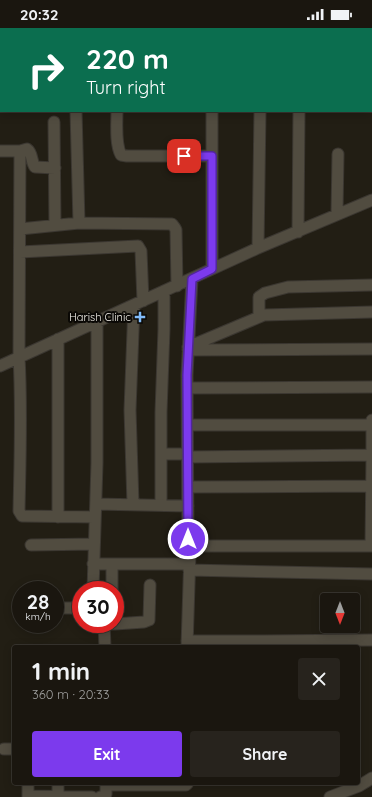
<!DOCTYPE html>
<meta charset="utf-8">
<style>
body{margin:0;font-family:Quicksand,sans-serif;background:#27231d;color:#f1f3f6;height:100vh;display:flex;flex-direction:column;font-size:15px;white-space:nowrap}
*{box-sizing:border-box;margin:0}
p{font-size:13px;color:#9f9f9e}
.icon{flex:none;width:22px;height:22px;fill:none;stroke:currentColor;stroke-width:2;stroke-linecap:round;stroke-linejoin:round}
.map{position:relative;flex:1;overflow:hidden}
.details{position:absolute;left:12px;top:617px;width:348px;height:140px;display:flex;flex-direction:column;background:#1a160f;border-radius:4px;box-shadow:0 2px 10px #0003,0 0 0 1px #38352f}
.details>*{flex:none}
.hud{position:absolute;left:0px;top:0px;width:372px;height:84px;box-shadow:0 2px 10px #0003,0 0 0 1px #38352f;background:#0b6e4f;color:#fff;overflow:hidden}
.needle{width:26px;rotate:180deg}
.controls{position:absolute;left:320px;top:565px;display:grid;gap:8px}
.controls a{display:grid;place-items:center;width:40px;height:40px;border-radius:4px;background:#1a160f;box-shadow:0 2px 10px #0003,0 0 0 1px #38352f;font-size:20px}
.speed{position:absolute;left:12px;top:553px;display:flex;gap:8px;font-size:20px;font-weight:700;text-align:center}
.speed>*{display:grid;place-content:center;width:52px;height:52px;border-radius:50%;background:#1a160f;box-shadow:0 2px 10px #0003,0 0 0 1px #38352f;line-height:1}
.speed small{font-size:10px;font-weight:400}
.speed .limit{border:6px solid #d22;background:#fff;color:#111}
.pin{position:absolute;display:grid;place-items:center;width:34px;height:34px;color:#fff;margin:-17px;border-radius:8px;box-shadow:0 2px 6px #0006}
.me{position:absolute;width:44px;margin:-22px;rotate:0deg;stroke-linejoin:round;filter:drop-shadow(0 0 3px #0008)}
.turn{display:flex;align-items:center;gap:14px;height:84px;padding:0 20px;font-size:18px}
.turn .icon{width:52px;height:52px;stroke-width:2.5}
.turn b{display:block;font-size:28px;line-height:34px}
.round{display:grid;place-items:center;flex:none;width:42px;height:42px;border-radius:4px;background:#27231d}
.overview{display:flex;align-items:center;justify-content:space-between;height:68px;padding:0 20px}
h1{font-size:24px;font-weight:700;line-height:30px}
.primary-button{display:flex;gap:8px;margin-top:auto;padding:8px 20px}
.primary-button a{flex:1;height:46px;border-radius:4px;background:#7c3aed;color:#fff;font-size:16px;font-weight:700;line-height:46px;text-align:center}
.primary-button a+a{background:#27231d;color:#f1f3f6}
.status{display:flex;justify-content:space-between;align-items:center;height:28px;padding:0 20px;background:#1a160f;direction:ltr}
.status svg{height:11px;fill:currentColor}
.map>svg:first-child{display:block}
</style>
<div class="status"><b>20:32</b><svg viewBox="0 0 49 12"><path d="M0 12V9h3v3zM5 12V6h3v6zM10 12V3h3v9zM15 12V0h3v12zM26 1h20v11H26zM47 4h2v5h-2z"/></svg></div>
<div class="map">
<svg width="372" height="769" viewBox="0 0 372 769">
<rect width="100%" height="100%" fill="#221e14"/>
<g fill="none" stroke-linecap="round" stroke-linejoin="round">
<g stroke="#3b3731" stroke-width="13">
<path id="minor" d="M74,0V1
M271,0L299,1
M118,1V0
M262,1V0
M371,2H372
M0,62H1
M76,83L79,195
M117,83C117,95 115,116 121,127L127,128H212
M54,94L55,197
M0,123H20L27,121C33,125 31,134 35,139L55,140
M20,123L19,329C22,380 20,432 19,483L22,488L95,489
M337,186L338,126
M20,201L79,195L172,196L175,200L176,202L177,258
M298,204L299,83
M258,220L260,83
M20,224L138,218L141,223L143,273
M212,241V83
M259,288V269L265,265L288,259L372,257
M188,319L264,287L372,284
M188,322L372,321
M0,338L258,220L372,172
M187,360L372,359
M372,392V421
M188,397H372
M161,426H188
M188,429L372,427
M188,459L372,458
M96,476L188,478
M133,476L130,382L134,277
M161,477V384L164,301V264
M58,489V311
M31,517L94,516
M371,518L372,431
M191,519L188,511L187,347L192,251
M93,536H189
M112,536V562
M189,542L372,546
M93,562L97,435V294
M55,580H81
M115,596L144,594L149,592L150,557
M187,613H264L372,612
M105,619L104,596H113
M187,619L190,524L193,518H372
M4,721H14
M58,755V769
M106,757H186L188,755
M28,768L92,769
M28,769V755
M100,769L104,768L106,766V755
M330,769L359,758L372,750"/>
</g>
<use href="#minor" stroke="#514c40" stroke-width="11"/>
</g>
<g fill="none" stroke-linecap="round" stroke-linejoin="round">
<g stroke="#51269a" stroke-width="10">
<path id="route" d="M184,128H212V241L192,251L187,347L188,511"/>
</g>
<use href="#route" stroke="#7c3aed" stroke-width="7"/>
</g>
<path fill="#82bcfa" stroke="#0a0805" stroke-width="1.5" d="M138 283h4v4h4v4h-4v4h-4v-4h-4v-4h4z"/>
<g text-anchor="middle" stroke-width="4" stroke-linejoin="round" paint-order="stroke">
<g font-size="11" fill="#f5f2eb" stroke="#0a0805" text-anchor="end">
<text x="131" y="293">Harish Clinic</text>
</g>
</g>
</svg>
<div class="controls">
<a><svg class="needle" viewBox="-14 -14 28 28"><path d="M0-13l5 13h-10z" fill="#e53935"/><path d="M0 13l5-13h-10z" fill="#9f9f9e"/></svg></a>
</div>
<div class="speed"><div>28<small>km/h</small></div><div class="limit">30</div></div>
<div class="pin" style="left:184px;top:128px;background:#d93025"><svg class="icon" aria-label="arrive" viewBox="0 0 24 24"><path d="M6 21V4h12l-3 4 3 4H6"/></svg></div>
<svg class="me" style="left:188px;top:511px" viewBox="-20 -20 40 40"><circle r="17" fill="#7c3aed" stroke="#fff" stroke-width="3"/><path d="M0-11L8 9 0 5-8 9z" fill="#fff"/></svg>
<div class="hud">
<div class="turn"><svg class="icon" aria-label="right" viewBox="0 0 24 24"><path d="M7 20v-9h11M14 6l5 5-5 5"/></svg><div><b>220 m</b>Turn right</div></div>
</div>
<section class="details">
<div class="overview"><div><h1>1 min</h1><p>360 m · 20:33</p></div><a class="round"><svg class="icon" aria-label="close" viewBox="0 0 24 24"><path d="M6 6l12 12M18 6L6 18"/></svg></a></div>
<div class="primary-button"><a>Exit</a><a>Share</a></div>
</section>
</div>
